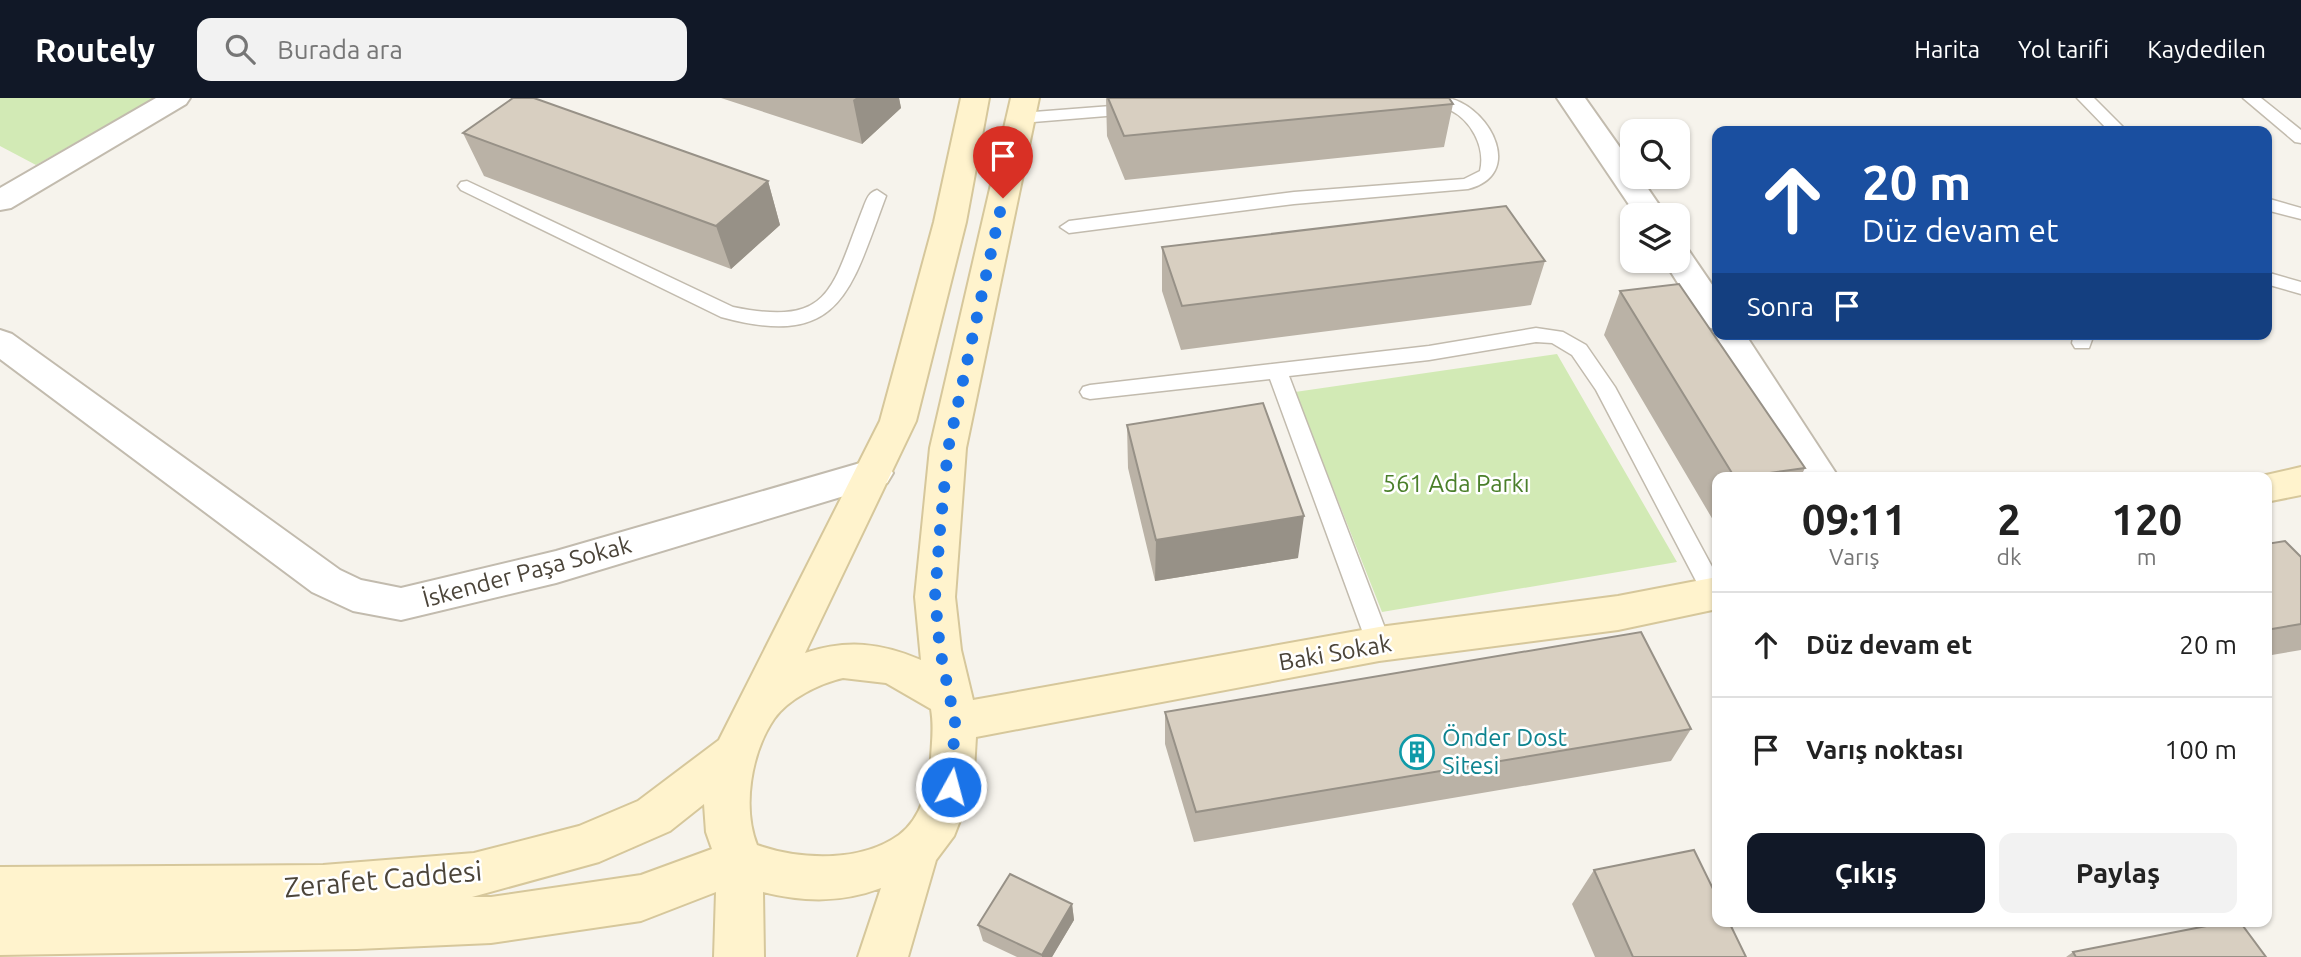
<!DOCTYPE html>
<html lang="tr">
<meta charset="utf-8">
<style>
body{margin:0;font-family:Ubuntu,sans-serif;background:#f2f2f2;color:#222;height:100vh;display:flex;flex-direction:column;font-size:26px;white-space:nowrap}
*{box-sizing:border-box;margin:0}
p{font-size:23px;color:#767676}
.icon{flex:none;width:38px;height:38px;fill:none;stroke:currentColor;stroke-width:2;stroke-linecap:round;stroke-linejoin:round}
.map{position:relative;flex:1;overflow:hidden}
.drawer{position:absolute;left:1712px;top:374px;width:560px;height:455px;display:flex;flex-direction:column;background:#fff;border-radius:14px;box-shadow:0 2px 5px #0004}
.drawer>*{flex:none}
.hud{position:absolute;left:1712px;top:28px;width:560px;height:214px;border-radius:14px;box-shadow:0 2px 5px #0004;background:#1a4fa0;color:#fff;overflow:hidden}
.buttons{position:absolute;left:1620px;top:21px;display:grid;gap:14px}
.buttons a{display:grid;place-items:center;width:70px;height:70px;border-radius:14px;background:#fff;box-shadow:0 2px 5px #0004;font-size:35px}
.pin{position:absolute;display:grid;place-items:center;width:60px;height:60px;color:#fff;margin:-72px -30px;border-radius:50% 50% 50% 0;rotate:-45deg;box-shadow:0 0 7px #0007}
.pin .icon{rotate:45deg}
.me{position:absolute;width:77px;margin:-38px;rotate:7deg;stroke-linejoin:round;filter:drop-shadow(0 0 5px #0008)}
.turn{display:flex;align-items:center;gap:24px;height:147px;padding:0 35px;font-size:32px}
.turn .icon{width:91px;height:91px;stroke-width:2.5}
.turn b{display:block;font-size:49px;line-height:60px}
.then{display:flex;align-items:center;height:66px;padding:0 35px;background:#0003;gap:14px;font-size:26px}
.eta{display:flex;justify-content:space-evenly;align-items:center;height:119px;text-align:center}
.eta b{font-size:42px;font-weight:600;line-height:49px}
.action{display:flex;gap:14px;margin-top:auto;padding:14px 35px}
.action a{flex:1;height:80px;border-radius:14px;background:#111827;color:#fff;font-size:28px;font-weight:600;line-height:80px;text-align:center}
.action a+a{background:#f2f2f2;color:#222}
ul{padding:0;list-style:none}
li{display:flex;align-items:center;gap:21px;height:105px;padding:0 35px;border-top:2px solid #e0e0e0}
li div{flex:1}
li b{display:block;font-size:26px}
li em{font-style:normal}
header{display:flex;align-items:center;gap:42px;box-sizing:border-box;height:98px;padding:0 35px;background:#111827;color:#fff}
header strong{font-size:33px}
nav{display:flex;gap:38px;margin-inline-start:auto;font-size:24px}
.search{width:490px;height:63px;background:#f2f2f2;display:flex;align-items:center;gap:18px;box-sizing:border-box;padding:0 24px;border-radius:14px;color:#767676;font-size:26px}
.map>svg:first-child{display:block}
</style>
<header>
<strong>Routely</strong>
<div class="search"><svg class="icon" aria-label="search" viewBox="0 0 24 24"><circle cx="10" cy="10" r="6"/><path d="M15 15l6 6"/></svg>Burada ara</div>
<nav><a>Harita</a><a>Yol tarifi</a><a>Kaydedilen</a></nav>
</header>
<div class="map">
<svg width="2301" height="859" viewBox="0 0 2301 859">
<rect width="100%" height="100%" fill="#f6f3ec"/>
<path fill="#d2eab5" d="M0,0H155L36,67L0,48Z
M1557,256L1677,464L1382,514L1295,294Z"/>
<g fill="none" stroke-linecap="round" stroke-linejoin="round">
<g stroke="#c2bbae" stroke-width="3">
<path id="lane" d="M1425,0C1433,0 1444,0 1452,1C1492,13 1524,77 1468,91L1294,106L1069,135L1060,129L1069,123L1294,94L1464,81L1480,73C1486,49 1471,22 1450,12C1441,8 1431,7 1425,0Z
M2077,0H2094L2127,33H2109Z
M2243,0H2261L2301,32V45L2295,44Z
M1137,6L1145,11L1143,15L1021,25L1013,20L1021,15Z
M467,83L733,209C831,229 831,192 862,113C866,104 867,95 877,92L886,98C850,194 841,252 721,219L461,92L458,88L461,84Z
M2266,100L2301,110V121L2266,112Z
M2266,174L2301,184V196L2266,186Z
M1536,230L1563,234L1586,247L1615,289L1717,478V504L1706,502L1596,292L1572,257L1552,245L1536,244L1429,262L1289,278L1391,546L1388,553L1379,556L1370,553L1367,546L1270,281L1090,301L1083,299L1080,294L1083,289L1090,287L1429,248Z
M2074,236H2094L2089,250H2075L2072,245Z"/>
</g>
<g stroke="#c2bbae" stroke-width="4">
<path id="street" d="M156,0H190L186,6L11,110L0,112V90Z
M1557,0H1585L1633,68V79H1640L1666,117H1636Z
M1678,150L1689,153L1717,194V236H1745L1839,380H1800L1711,236L1714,231L1705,228L1664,163H1678Z
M0,232L12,236L340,472L361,482L401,490L556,453L874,361L887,365L893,375L887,385L556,485L401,522L353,513L312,494L0,261Z"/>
</g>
<g stroke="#d6c79b" stroke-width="4">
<path id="secondary" d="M961,0H989L966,124L916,323L805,555C847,541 881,545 921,562L915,499L930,350L1011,0H1039L966,350L955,499L961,552L973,602L1379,529L1618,498L1717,479V511L1618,532L1379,563L976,639L973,689L954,738L936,762L908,859H858L881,790C841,805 804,804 763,794L764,859H714L716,794L641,823L491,845L357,851L0,857V769L323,767L474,755L579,728L638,703L719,642L880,323L934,124ZM843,580L886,585L931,611C934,628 932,643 931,660C929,687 923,719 899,737C860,765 799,762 757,747C742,709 751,655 774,621C788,601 820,585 843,580ZM704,706L706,734L712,751L641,777L491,799H472L599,764L670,733Z
M2301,369V397L2266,404V380H2253Z"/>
</g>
<use href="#lane" fill="#fff" fill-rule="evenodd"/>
<use href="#street" fill="#fff" fill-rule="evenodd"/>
<use href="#secondary" fill="#fff3cd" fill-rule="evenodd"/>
</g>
<path fill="#bab2a6" d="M721,0H899L901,10L862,46Z
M1106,0H1449L1453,6L1444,49L1125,82L1107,38Z
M463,35L768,83L780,127L731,171L484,78Z
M1162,149L1545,163L1531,207L1181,252L1162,193Z
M1620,193L1805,370L1800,380H1717V422H1713L1604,237Z
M1127,327L1298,460L1155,483L1128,370Z
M2266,446L2301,459V552L2266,558Z
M1165,614L1691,631L1671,663L1194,744L1165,646Z
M1594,772L1746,859H1595L1572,806Z
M1072,806L1074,822L1052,859H1017L983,843L978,827Z
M2073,854L2266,859H2066Z"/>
<path fill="#979187" d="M856,0H899L901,10L862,46L853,2Z
M768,83L780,127L731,171L716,128Z
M1304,418L1298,460L1155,483L1156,442Z
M1072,806L1074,822L1052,859H1042V857Z"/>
<path fill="#d8cfc1" stroke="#979187" stroke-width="2" d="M513,0H534L768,83L716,128L463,35Z
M1108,0H1449L1453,6L1124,38Z
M1506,108L1545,163L1182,208L1162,149Z
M1679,186L1805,370L1735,380L1620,193Z
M1263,305L1304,418L1156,442L1127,327Z
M2285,443L2301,459V526L2266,532V446Z
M1641,534L1691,631L1196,714L1165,614Z
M1694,752L1717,799V824H1729L1746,859H1633L1594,772Z
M1010,776L1072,806L1042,857L978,827Z
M2227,824H2240L2266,859H2076L2073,854Z"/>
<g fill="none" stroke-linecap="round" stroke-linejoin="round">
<path stroke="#1a73e8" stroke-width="12" stroke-dasharray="0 21.6" d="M951,689L955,624L940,552L935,499L940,432L948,351L1003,100"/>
</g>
<defs>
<g id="building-ring" transform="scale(1.75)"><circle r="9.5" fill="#fff" stroke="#0f9aa8" stroke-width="1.5"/><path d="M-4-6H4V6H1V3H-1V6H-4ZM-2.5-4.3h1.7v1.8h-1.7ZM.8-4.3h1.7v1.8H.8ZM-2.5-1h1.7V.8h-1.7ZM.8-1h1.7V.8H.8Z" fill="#0f9aa8"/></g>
</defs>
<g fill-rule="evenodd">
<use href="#building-ring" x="1417" y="654"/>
</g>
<g text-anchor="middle" stroke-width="5" stroke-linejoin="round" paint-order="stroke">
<g font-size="24" fill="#4a7f2a" stroke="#fff">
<text x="1456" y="394">561 Ada Parkı</text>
</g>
<g font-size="24" fill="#4b4439" stroke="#fff">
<text transform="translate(527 474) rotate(-15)" y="8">İskender Paşa Sokak</text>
<text transform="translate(1335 555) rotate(-10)" y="8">Baki Sokak</text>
</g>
<g font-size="24" fill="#0d838f" stroke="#fff" text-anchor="start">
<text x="1442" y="648">Önder Dost<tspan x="1442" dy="28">Sitesi</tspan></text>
</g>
<g font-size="28" fill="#4b4439" stroke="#fff">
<text transform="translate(383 781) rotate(-5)" y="10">Zerafet Caddesi</text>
</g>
</g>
</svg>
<div class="buttons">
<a><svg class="icon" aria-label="search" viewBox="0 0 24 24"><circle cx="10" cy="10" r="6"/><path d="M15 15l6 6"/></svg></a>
<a><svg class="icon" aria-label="layers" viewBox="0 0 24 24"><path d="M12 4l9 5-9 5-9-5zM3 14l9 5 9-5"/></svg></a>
</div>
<div class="pin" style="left:1003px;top:100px;background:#d93025"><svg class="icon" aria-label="arrive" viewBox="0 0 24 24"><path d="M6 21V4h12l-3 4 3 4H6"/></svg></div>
<svg class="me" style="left:951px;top:689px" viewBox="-20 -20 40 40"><circle r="17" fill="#1a73e8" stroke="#fff" stroke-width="3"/><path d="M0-11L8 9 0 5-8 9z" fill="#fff"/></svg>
<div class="hud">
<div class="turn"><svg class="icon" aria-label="ahead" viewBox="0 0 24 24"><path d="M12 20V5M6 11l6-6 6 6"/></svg><div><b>20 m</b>Düz devam et</div></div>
<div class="then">Sonra<svg class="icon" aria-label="arrive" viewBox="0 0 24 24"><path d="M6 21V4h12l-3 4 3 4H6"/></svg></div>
</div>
<section class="drawer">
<div class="eta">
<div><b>09:11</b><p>Varış</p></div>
<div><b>2</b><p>dk</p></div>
<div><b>120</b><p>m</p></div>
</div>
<ul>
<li><svg class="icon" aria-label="ahead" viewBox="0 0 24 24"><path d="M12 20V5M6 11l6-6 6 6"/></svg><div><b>Düz devam et</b></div><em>20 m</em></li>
<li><svg class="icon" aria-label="arrive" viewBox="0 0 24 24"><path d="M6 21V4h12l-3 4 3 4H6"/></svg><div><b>Varış noktası</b></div><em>100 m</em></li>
</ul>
<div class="action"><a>Çıkış</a><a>Paylaş</a></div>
</section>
</div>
